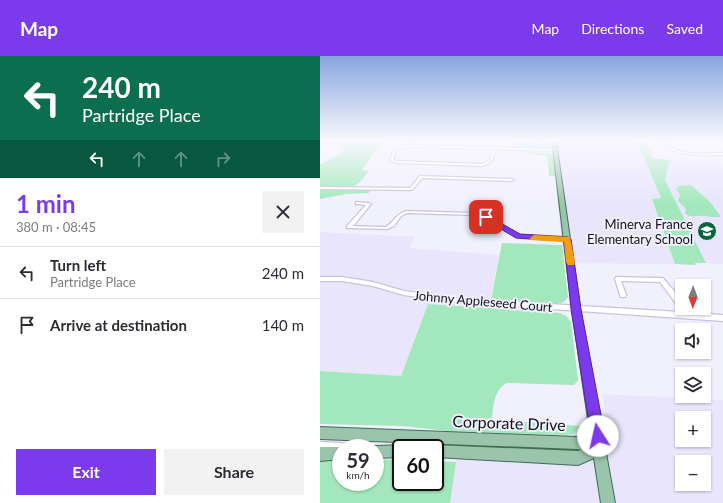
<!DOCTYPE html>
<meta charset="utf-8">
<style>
body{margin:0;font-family:Lato,sans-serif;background:#f2f2f3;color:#2b2b33;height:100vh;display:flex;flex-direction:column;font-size:15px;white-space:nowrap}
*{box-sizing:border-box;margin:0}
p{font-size:13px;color:#7c7c81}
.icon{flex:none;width:22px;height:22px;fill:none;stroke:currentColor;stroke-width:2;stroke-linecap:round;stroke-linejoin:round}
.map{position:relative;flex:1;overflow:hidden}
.side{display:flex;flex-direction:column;background:#fff;width:320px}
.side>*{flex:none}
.hud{background:#0b6e4f;color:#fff;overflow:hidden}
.needle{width:26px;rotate:181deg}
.fabs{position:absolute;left:355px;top:223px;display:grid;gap:8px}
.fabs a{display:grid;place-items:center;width:36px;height:36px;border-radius:0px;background:#fff;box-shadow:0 1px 3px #0004;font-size:20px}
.speed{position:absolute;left:12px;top:383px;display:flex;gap:8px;font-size:20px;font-weight:700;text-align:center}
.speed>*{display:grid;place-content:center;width:52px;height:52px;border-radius:50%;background:#fff;box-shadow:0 1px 3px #0004;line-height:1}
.speed small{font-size:10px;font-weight:400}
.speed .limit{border:2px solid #111;border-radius:6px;background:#fff;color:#111}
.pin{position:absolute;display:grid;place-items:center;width:34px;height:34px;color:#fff;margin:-17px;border-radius:8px;box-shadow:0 2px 6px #0006}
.me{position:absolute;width:44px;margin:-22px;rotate:350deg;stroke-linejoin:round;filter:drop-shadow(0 0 3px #0008)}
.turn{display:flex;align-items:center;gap:14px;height:84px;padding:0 16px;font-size:18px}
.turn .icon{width:52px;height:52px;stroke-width:2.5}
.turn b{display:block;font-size:28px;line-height:34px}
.lanes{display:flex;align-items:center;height:38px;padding:0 16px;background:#0003;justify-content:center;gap:20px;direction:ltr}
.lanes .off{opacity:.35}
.round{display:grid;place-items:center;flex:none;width:42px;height:42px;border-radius:0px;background:#f2f2f3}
.summary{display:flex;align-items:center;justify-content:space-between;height:68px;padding:0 16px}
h1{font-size:24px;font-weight:700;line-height:30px;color:#7c3aed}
.primary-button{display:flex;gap:8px;margin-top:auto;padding:8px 16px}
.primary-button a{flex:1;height:46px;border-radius:0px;background:#7c3aed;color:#fff;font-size:16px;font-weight:700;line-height:46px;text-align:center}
.primary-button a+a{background:#f2f2f3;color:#2b2b33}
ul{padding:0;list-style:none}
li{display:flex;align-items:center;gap:12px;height:52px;padding:0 16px;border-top:1px solid #e1e1e2}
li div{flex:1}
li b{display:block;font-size:15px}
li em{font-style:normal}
header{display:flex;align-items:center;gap:24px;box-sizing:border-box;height:56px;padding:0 20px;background:#7c3aed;color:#fff}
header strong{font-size:19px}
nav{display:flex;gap:22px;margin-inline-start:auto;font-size:14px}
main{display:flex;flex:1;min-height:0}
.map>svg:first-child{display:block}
</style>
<header>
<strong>Map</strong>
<nav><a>Map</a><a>Directions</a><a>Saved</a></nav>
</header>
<main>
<section class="side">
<div class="hud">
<div class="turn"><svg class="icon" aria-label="left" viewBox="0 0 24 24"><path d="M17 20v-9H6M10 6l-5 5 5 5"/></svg><div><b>240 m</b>Partridge Place</div></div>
<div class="lanes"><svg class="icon" aria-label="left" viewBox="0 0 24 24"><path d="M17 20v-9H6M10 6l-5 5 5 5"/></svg><svg class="icon off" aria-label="ahead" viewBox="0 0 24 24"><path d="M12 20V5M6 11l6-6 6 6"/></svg><svg class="icon off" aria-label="ahead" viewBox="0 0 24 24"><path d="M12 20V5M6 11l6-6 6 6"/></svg><svg class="icon off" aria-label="right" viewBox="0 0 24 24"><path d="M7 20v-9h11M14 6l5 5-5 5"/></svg></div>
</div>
<div class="summary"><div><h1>1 min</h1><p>380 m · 08:45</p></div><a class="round"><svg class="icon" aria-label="close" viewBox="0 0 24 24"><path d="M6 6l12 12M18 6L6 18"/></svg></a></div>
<ul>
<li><svg class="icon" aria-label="left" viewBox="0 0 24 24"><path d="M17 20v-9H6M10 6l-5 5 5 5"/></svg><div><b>Turn left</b><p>Partridge Place</p></div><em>240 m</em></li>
<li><svg class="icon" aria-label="arrive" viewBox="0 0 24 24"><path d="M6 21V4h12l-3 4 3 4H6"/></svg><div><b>Arrive at destination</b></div><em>140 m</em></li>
</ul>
<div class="primary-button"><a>Exit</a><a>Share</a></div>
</section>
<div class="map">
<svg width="403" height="447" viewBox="0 0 403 447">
<rect width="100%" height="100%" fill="#f1f0fd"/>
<path fill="#e8e5fc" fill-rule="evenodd" d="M231,85H317L341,143H332L355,208L244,207Z
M350,104L398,107L403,111V208L386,207L345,124Z
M0,176L95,181L89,192L179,199L169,252L108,248L81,320L0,315Z
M282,338L403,344V447H130L140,375L253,378L261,370L288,368ZM362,362H384V384H362ZM362,406H384V428H362Z"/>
<path fill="#a2e8bc" d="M0,85H65L58,90L42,114L49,115C45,120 41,126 36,129C27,135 10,130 0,130V108L22,97L24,91L16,89H0Z
M317,85H325L333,102L350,104L345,124L386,207H375L376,209L355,208L332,143L341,142Z
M194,87L231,88L232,93L193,92Z
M195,95L232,97L235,120H229L227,101L226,100Z
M371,129L390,146L401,161C393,161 390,161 384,160C376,159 372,163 365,157L366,153L358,145L360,139L356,133L359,130Z
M0,132L50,134L49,137L26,138L0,143Z
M182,187L242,189L248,241C245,246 242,247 236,248L171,244Z
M108,248L240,257L246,260L251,266L258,324L254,329L187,327C174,333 173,351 172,364L261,370L253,378L244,379L128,375L82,370L0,368V315L81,320Z
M81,403V426H115V405L136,406L130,447H0V405L21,404V426H55V404Z"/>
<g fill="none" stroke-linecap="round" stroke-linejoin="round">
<g stroke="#c6c3e1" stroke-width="2.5">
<path id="street" d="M342,85H344C354,101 386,97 403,97V99C389,99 355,101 345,90C344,90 342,85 342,85Z
M87,89L235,93L236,94L235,95L176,93L172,105L163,110L77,107L70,105L74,92ZM87,91L173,93L170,104L162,108L77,105L73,104L76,94Z
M100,120L192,123L194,124L192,125L102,122L92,134H91L0,133V131L90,132Z
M36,146L49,147L51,148L33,170L66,171C75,165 75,159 86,155L153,157L168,160L200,179L248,181L250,183L248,185L199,182L165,162L153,159L87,157L81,160L74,170L67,173L27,172V170L46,149L36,148Z
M0,221H22L53,226L84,235L132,242L360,256L355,246L340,226L301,225L306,239L305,241H301L300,239L295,223L296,221H298L341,222H343C350,231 362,241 362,252H364L367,257L403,259V265L132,246L84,239L53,230L22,225H0Z
M0,386L39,388L42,389L43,392H21V395L0,394Z"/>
</g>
<g stroke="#406b55" stroke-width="2">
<path id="primary" d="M232,85H236L260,253L295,447H281L274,402L258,409L115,401V392H110L115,389L258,395L261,394L257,393L0,383V371L257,381L271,384L252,253Z
M81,389L86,392H81V401L55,402V392H50L55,390Z
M0,391H21L25,392H21V403L0,405Z"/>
</g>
<use href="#street" fill="#fff" fill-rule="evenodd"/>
<use href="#primary" fill="#9bc4ac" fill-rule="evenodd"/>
</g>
<linearGradient id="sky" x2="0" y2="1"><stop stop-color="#88a5de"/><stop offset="0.57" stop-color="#f9f8fe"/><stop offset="1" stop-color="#f9f8fe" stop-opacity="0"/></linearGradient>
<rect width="403" height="148" fill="url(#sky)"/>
<path fill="#7c3aed" stroke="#51269a" d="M166,159L200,178L248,181L251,183L261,253L285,380L283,385L278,387L273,385L271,380L251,253L244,185L196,182L164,163V160Z"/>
<path fill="#f59e0b" d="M214,179L250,181L255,206L254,209H248L246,206L244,186L211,184L210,182Z"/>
<defs>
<g id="school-disc" transform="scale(1)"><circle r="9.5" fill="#03673c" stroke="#f1f0fd"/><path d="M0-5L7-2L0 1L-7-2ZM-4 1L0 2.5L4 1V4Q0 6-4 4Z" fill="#fff"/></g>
</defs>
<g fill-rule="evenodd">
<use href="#school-disc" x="387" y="175"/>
</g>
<g text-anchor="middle" stroke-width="4" stroke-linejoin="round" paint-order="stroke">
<g font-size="13" fill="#13111b" stroke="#f1f0fd" text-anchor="end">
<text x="373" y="173">Minerva France<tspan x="373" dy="15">Elementary School</tspan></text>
</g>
<g font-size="13" fill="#13111b" stroke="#f1f0fd">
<text transform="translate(163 245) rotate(5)" y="5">Johnny Appleseed Court</text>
</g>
<g font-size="16" fill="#13111b" stroke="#f1f0fd">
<text transform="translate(189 367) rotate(2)" y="6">Corporate Drive</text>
</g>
</g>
</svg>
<div class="fabs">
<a><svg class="needle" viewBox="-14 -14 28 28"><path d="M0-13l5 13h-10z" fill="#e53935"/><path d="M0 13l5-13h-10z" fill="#7c7c81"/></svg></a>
<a><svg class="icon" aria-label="sound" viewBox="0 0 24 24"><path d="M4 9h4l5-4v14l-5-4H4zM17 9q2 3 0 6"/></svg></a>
<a><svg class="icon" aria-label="layers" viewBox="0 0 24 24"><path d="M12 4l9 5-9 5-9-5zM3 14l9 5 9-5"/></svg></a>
<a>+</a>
<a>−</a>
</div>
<div class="speed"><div>59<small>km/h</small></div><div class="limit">60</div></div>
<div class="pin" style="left:166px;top:161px;background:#d93025"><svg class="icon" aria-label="arrive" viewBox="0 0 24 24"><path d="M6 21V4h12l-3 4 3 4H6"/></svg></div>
<svg class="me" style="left:278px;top:380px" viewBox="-20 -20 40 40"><circle r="19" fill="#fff"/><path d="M0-13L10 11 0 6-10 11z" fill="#7c3aed"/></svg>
</div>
</main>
